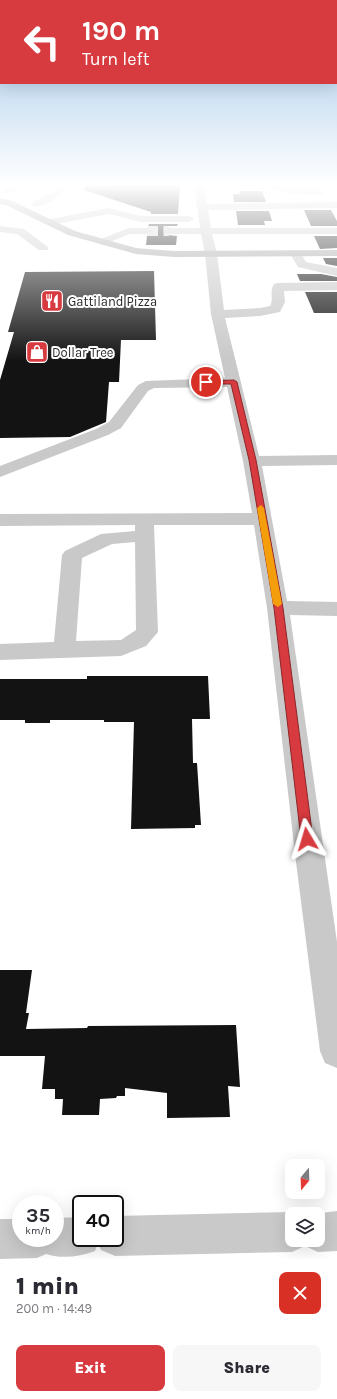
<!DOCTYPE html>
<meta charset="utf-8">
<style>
body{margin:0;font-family:Karla,sans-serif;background:#f7f7f7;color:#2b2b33;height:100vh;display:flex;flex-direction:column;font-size:15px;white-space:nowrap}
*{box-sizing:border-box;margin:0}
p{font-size:13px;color:#7c7c81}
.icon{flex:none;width:22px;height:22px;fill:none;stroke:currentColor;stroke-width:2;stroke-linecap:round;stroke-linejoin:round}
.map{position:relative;height:1259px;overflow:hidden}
.side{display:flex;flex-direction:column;background:#fff;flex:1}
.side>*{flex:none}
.banner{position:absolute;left:0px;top:0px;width:337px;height:84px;box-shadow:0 4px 16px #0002;background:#d73a3f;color:#fff;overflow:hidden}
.needle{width:26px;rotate:199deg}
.controls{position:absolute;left:285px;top:1159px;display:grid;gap:8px}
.controls a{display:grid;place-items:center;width:40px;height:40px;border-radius:8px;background:#fff;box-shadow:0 4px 16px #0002;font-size:20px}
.speed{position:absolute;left:12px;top:1195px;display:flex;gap:8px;font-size:20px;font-weight:700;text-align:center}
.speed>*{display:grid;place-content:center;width:52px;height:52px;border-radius:50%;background:#fff;box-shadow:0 4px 16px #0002;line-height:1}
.speed small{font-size:10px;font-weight:400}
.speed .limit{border:2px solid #111;border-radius:6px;background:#fff;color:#111}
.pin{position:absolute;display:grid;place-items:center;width:34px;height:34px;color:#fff;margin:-17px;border:2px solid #fff;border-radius:50%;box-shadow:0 1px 4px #0007}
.me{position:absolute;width:44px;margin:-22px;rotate:353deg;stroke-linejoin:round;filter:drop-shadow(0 0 3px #0008)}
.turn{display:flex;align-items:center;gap:14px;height:84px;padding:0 16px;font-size:18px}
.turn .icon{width:52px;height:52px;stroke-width:2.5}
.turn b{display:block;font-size:28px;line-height:34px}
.round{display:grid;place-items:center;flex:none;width:42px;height:42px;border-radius:8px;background:#f7f7f7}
.head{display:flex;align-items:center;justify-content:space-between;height:68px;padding:0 16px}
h1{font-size:24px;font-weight:800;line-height:30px}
.button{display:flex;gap:8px;margin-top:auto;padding:8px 16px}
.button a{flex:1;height:46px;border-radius:8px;background:#d73a3f;color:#fff;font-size:16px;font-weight:800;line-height:46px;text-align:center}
.button a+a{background:#f7f7f7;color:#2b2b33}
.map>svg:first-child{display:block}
</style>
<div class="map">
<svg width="337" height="1259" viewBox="0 0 337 1259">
<rect width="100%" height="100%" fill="#fff"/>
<path fill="#131313" d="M180,185L178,214H151V212L84,190L85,186Z
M239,191H262L266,202H234L233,194H240Z
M304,210H331L337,221V226H311Z
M236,211H269L272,221H264L265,225H238Z
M149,224H178L177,226H169L163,230L168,235L177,236L176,245H146L147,236L154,232L148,227Z
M314,236H337V248L320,249Z
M323,258H337V266L326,264Z
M154,271L156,340H121L119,382H109L106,422L70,437L0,438V380L14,332H8L25,272Z
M297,274H321L337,277V281H300Z
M305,292H337V313H314Z
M87,676H208L210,719H192L193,763H197L201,825H195V828L131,829L134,722H104V720H50V723H25V720H0V679H87Z
M0,970H32L26,1013H29L26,1029L87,1028L88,1026L236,1025L240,1087L228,1086L230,1117L167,1118V1093L125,1088V1096H117L116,1098L100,1099L99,1115H62L63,1099H55V1089H42L45,1056H0Z"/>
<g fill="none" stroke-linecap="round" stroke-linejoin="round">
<path stroke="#d5d5d5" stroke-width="10" stroke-dasharray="10 5.5" stroke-linecap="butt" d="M148,231H169"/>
<path fill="#c9c9c9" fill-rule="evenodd" d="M11,185H23L11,193H5L3,191Z
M59,185H69C62,194 46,209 33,206L32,204L33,202L51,193Z
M194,185H204L207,204L337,202V208L208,210L211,228H337V234H212L217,254L224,310L260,308L270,306C274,299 269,291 274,284L278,283L337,282V290L284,291L285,302L280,312L260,316L225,318L259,456L337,455V465L262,466L287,601L337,602V616L290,615L337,942V1068L325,1063L320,1051L295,854L267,608L254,525H154L158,632L146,646L121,656L0,660V644L54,642L62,555L65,551L101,534L135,531V525L0,526V514L252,513L243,461L227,387L154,388L148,391L121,428L108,435L0,477V466L96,429L109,422L138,385L146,381L225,378L211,314L205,254L201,234H169L164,231L169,228H200ZM135,542L136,630L121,640L76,641L82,558L112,544Z
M260,185H280L320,190L325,193C319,199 266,191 260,185Z
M109,208L141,216H189L194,219L189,222H141L109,214L50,225L45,222L50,219Z
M0,226L24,229L49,248L47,250H39L17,234L0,232Z
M129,228H148L153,231L148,234H130L102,245L97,242L98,240Z
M296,251L300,252L306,262L337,268V276L298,267L290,254L292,252Z
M337,1211V1251L318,1252L305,1246L292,1252L115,1256L101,1250L98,1243L95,1251C79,1257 62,1259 46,1254L37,1258L0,1259V1219H21V1238H55V1218L81,1217V1238H115V1216L292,1212L296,1214H292V1240H318V1214H314Z"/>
<path fill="#a4a4a4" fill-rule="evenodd" d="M0,198L12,201L75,231L136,248L174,251L337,250V256L174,257L136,254L68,235L6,205L0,204Z"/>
</g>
<linearGradient id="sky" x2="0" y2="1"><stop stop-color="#9bc3e8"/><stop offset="0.51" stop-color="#fff"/><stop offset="1" stop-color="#fff" stop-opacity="0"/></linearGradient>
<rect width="337" height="361" fill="url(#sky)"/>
<path fill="#d73a3f" stroke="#8c2629" d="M234,380L237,382L256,460L283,608L313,839L311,843L307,844L303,843L301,839L274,608L249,460L231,384H206L203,382L206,381Z"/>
<path fill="#f59e0b" d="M261,505L264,508L282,604L278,607L273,604L257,508Z"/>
<defs>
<g id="restaurant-square" transform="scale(1.15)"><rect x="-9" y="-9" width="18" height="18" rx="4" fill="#d73a3f" stroke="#fff"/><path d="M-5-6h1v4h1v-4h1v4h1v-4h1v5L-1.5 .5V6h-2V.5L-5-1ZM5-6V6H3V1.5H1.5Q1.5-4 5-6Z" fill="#fff"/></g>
<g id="shop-square" transform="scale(1.15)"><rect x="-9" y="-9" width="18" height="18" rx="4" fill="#d73a3f" stroke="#fff"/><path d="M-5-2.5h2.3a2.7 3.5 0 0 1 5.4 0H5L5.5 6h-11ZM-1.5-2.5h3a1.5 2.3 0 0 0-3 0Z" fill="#fff"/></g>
</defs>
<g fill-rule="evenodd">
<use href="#restaurant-square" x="52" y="301"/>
<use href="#shop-square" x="37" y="352"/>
</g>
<g text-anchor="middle" stroke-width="4" stroke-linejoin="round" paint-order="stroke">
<g font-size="13" fill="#2c2c2c" stroke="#fff" text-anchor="start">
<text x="68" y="306">Gattiland Pizza</text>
<text x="52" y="357">Dollar Tree</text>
</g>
</g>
</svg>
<div class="controls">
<a><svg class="needle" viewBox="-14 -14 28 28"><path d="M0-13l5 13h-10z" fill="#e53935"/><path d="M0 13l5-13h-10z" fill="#7c7c81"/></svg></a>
<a><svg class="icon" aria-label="layers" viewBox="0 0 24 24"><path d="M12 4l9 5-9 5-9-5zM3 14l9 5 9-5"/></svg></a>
</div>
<div class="speed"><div>35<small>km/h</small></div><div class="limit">40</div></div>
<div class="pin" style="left:206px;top:382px;background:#d93025"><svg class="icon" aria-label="arrive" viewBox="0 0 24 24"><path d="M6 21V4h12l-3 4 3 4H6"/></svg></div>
<svg class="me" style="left:307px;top:839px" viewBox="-20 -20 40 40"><path d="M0-17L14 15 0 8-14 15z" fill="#d73a3f" stroke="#fff" stroke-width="4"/></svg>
<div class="banner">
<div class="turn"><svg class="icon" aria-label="left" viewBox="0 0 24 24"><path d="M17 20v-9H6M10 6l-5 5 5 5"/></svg><div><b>190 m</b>Turn left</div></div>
</div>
</div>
<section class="side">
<div class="head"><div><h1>1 min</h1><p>200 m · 14:49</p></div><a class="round" style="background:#d93025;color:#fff"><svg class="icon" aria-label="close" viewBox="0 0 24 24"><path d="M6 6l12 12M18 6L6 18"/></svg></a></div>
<div class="button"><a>Exit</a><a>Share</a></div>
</section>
